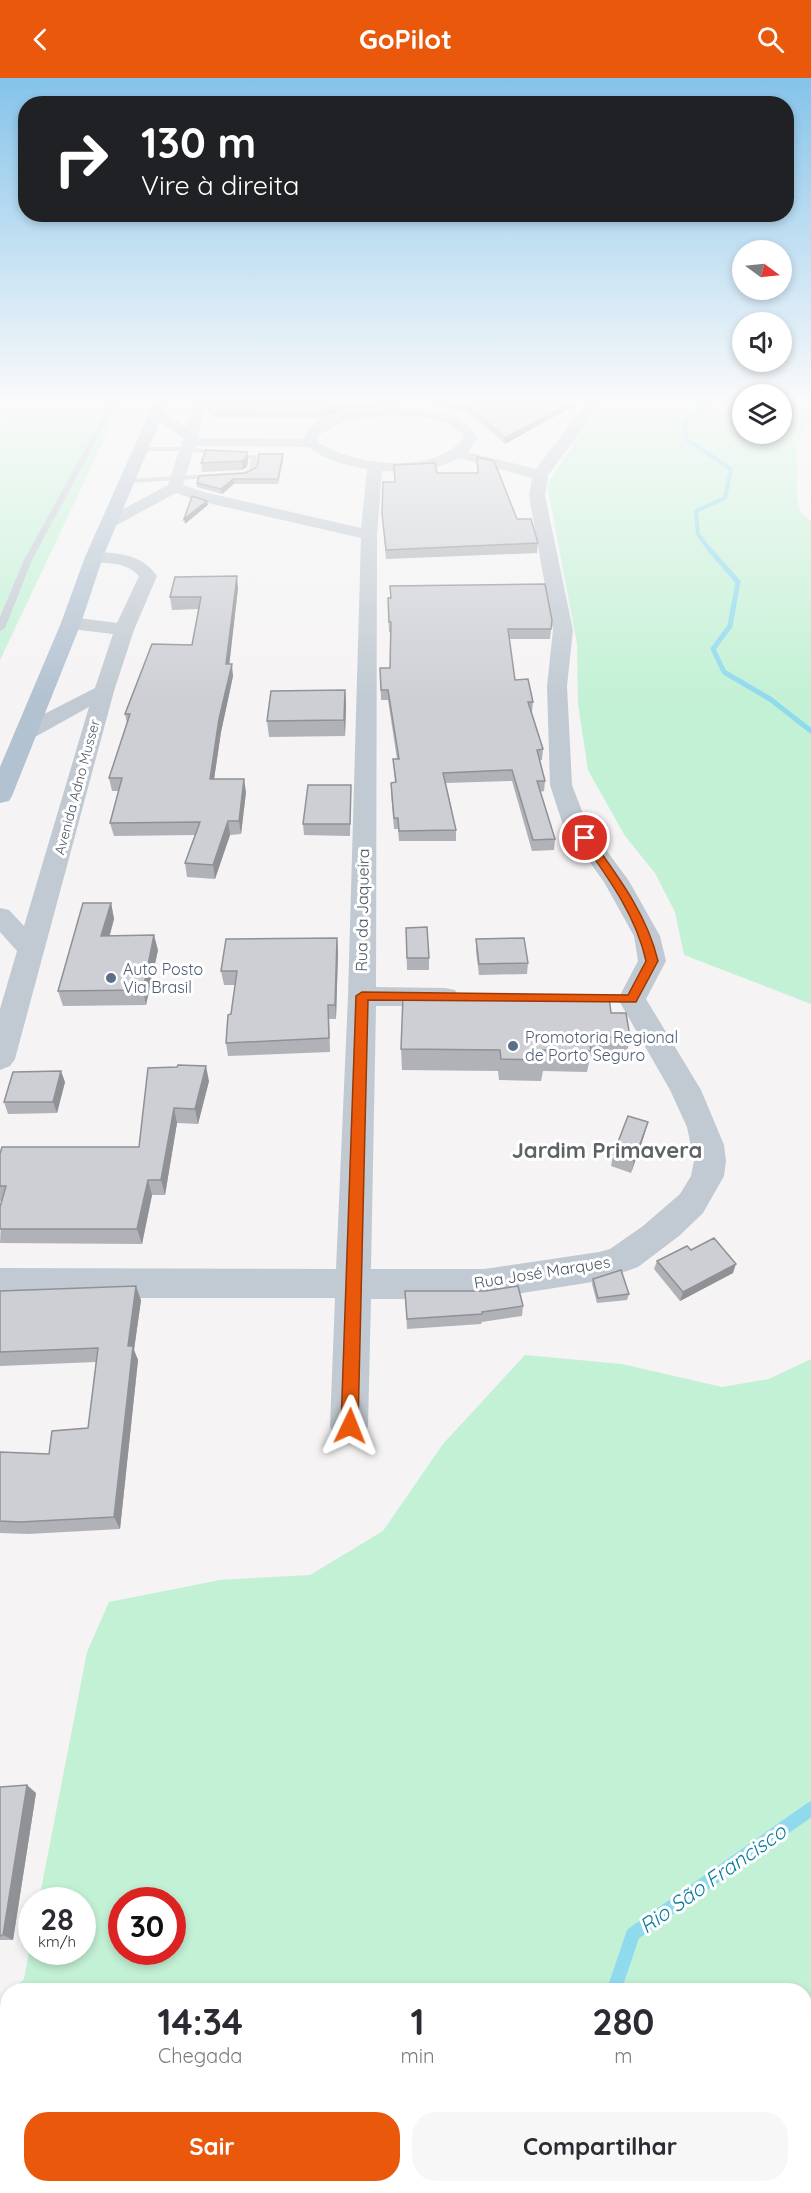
<!DOCTYPE html>
<html lang="pt">
<meta charset="utf-8">
<style>
body{margin:0;font-family:Quicksand,sans-serif;background:#f7f7f7;color:#2b2b33;height:100vh;display:flex;flex-direction:column;font-size:22px;white-space:nowrap}
*{box-sizing:border-box;margin:0}
p{font-size:20px;color:#7c7c81}
.icon{flex:none;width:33px;height:33px;fill:none;stroke:currentColor;stroke-width:2;stroke-linecap:round;stroke-linejoin:round}
.map{position:relative;flex:1;overflow:hidden}
.side{position:absolute;left:0px;top:1905px;width:812px;height:210px;display:flex;flex-direction:column;background:#fff;border-radius:24px 24px 0 0;box-shadow:0 3px 9px #0003}
.side>*{flex:none}
.guide{position:absolute;left:18px;top:18px;width:776px;height:126px;border-radius:24px;box-shadow:0 3px 9px #0003;background:#202124;color:#fff;overflow:hidden}
.needle{width:39px;rotate:105deg}
.controls{position:absolute;left:732px;top:162px;display:grid;gap:12px}
.controls a{display:grid;place-items:center;width:60px;height:60px;border-radius:50%;background:#fff;box-shadow:0 3px 9px #0003;font-size:30px}
.speed{position:absolute;left:18px;top:1809px;display:flex;gap:12px;font-size:30px;font-weight:700;text-align:center}
.speed>*{display:grid;place-content:center;width:78px;height:78px;border-radius:50%;background:#fff;box-shadow:0 3px 9px #0003;line-height:1}
.speed small{font-size:15px;font-weight:400}
.speed .limit{border:9px solid #d22;background:#fff;color:#111}
.pin{position:absolute;display:grid;place-items:center;width:51px;height:51px;color:#fff;margin:-26px;border:3px solid #fff;border-radius:50%;box-shadow:0 2px 6px #0007}
.me{position:absolute;width:66px;margin:-33px;rotate:2deg;stroke-linejoin:round;filter:drop-shadow(0 0 4px #0008)}
.turn{display:flex;align-items:center;gap:21px;height:126px;padding:0 24px;font-size:27px}
.turn .icon{width:78px;height:78px;stroke-width:2.5}
.turn b{display:block;font-size:42px;line-height:51px}
.eta{display:flex;justify-content:space-evenly;align-items:center;height:102px;text-align:center}
.eta b{font-size:36px;font-weight:700;line-height:42px}
.button{display:flex;gap:12px;margin-top:auto;padding:12px 24px}
.button a{flex:1;height:69px;border-radius:24px;background:#ea580c;color:#fff;font-size:24px;font-weight:700;line-height:69px;text-align:center}
.button a+a{background:#f7f7f7;color:#2b2b33}
header{display:flex;justify-content:space-between;align-items:center;height:78px;padding:0 24px;background:#ea580c;color:#fff;font-size:27px;font-weight:700}
.map>svg:first-child{display:block}
</style>
<header><svg class="icon" aria-label="back" viewBox="0 0 24 24"><path d="M15 5l-7 7 7 7"/></svg>GoPilot<svg class="icon" aria-label="search" viewBox="0 0 24 24"><circle cx="10" cy="10" r="6"/><path d="M15 15l6 6"/></svg></header>
<div class="map">
<svg width="811" height="2115" viewBox="0 0 811 2115">
<rect width="100%" height="100%" fill="#f5f3f3"/>
<path fill="#c3f1d5" fill-rule="evenodd" d="M17,324H122L0,582V349Z
M609,324H742V356H782V324H811V344L796,364L797,418L800,434L811,443V926L684,877L675,834L655,795L625,758L588,692L578,626L577,566L547,406L592,339Z
M525,1277L622,1286L722,1309L769,1301L811,1281V2115H0V1925L7,1917L8,2108H804V1912H12L24,1901L31,1862L32,1874H82V1822H39L87,1574L109,1524L220,1502L310,1497L383,1453L443,1366ZM122,1822H172V1874H122Z"/>
<g fill="none" stroke-linecap="round" stroke-linejoin="round">
<path stroke="#90daee" stroke-width="4" d="M709,324L685,344L686,361L731,391L725,420L696,433L698,456L711,474"/>
<path stroke="#90daee" stroke-width="5" d="M710,472L738,504L730,548L713,571L724,594L770,621L811,653"/>
<path stroke="#90daee" stroke-width="14" d="M614,1912L633,1856L811,1731
M545,2115L548,2108"/>
<path fill="#c1cad2" fill-rule="evenodd" d="M111,324H117L32,482L5,550L0,553V539L24,482Z
M186,369L257,378L256,392L245,398L128,405L124,403L128,401L243,394L249,391L251,381L186,373H142L139,371L142,369Z"/>
<path fill="#c1cad2" fill-rule="evenodd" d="M195,324H208L197,360L304,361C309,321 427,328 454,339C465,343 471,350 478,359L468,374L536,391L583,329L589,324H603L548,397L545,418L573,552L567,608L572,707L587,746L629,803L660,858L666,883L646,921L701,1012L724,1067L726,1083L724,1098L703,1135L679,1158L638,1189L599,1203L484,1221H371L368,1348L363,1361L349,1366L335,1361L330,1348L335,1220H0V1190L336,1191L348,918L361,460L199,423L176,415L115,448H103L101,445L103,442L168,407L183,360L151,338L149,335L151,332H161L186,349ZM391,337C416,339 447,337 464,359C436,398 353,388 318,364L319,357L344,343ZM195,368L308,369C326,383 345,387 367,391L361,450L204,414L183,407ZM458,380L532,400L529,418L553,552L547,608L550,707L563,747L604,804L634,858L638,883L618,921L670,1012L687,1049L694,1083L691,1098L680,1116L643,1148L610,1171L599,1174L484,1191H371L376,928H445L455,926L459,919L455,912L445,910L376,909L377,457L382,393C407,394 436,393 458,380Z
M94,474C119,475 142,476 157,498L134,552L114,613L15,981L10,988L0,992V931L17,873L0,854V830L9,832L24,848L89,629L35,659L27,660L19,659L16,654L19,649L95,610L113,556L71,551L64,549L62,545L64,541L71,539L117,545L139,498C125,482 106,487 88,483L85,479L88,475Z"/>
<path fill="#b3c2d1" fill-rule="evenodd" d="M154,324H168L103,479L81,545L12,718L9,723L0,725V689L61,545L85,479Z"/>
</g>
<path fill="#b0b2b7" d="M213,324H395V328L346,331L320,340L210,339L209,333Z
M422,324H575V327L505,366L468,334Z
M247,374L248,383L247,389L242,392L202,394L201,385Z
M477,379L517,441L538,465L537,475L386,481L382,435L395,404L394,387L437,395H477Z
M283,381L278,406H234L222,416L197,409V405L246,395Z
M390,508L552,542L550,561H509L515,602L533,624L532,634H531L543,671L542,682H540L545,703L544,713L540,714L555,761L554,772L532,773L512,703L446,705L456,752V763H399L398,751H394L391,715V705L395,704L393,681H397L388,622H381L380,590H390L391,554H389L388,530L390,520Z
M238,510L229,586L233,598L221,654L214,701L246,714L241,756L230,757L215,801L187,799L185,785L195,757L114,758L110,745L119,713H112L109,700L127,645L125,636L192,567L199,531L172,532L170,519Z
M345,612L346,627L345,658L269,659L267,643Z
M351,707L350,758L304,757L303,746Z
M111,825L114,841L110,857L158,872L146,927L63,928L58,913Z
M406,850L429,880V892H407Z
M337,860L338,874L336,941H329L330,974L228,978L226,965L235,907H224L221,893Z
M476,861L528,885L527,896L479,897L476,873Z
M611,935L630,959L626,980H590L587,994L543,993L541,1003L499,1002L498,993L402,992L401,971Z
M148,990L209,1003L198,1046L177,1045L165,1117H152L142,1166L0,1165L2,1123H0V1076L139,1069Z
M65,1004L57,1035L8,1036L4,1024Z
M645,1055L631,1095L611,1088L613,1077Z
M691,1172L733,1195L680,1223L654,1191L657,1183Z
M593,1201L629,1216L627,1222L597,1225L592,1206Z
M0,1213L141,1222L134,1272L138,1282L120,1451L28,1456L0,1455V1374L49,1376L88,1350L96,1284L0,1288Z
M405,1213L523,1228L522,1238L482,1244L481,1246L407,1251Z
M0,1709L36,1715L13,1862H0Z"/>
<path fill="#909195" d="M569,324H575V327L505,366V360Z
M346,326V331L320,340V334Z
M247,374L248,383L247,389L242,392V383Z
M283,376V381L278,406V401Z
M233,401L234,406L222,416L221,411Z
M207,423L208,427L185,446L184,441Z
M237,498L238,510L228,598L226,586Z
M232,586L233,598L221,654L212,715L210,701L219,641Z
M345,612L346,627L345,658L344,642Z
M244,701L246,714L241,756L239,743Z
M228,743L230,757L215,801L213,787Z
M111,825L114,841L105,873L101,858Z
M154,857L158,872L146,927L143,912Z
M337,860L338,874L336,941L335,927Z
M206,988L209,1003L198,1046L195,1031Z
M61,993L65,1004L57,1035L53,1024Z
M174,1030L177,1045L165,1117L161,1102Z
M648,1044L645,1055L631,1095L634,1083Z
M148,1102L152,1117L142,1166L137,1151Z
M736,1186L733,1195L680,1223L683,1214Z
M136,1208L141,1222L134,1272L138,1282L120,1451L114,1439L128,1268Z
M27,1707L36,1715L13,1862L3,1857Z"/>
<path fill="#cdcfd5" stroke="#909195" stroke-width="1.5" d="M213,324H380L346,326L320,334L209,333Z
M446,324H572L505,360L469,329Z
M206,372L247,374L246,380L242,383L201,385Z
M259,376H283L278,401H233L221,411L197,405L199,398L246,395L257,389Z
M477,379L494,383L517,441H531L538,465L386,472L382,435L383,404H395L394,387L435,385L437,395H478Z
M192,418L207,423L184,441Z
M237,498L226,586H232L219,641L210,701H244L239,743H228L213,787L185,785L200,744L110,745L122,700H109L130,636H125L152,566L192,567L201,519H170L175,499Z
M545,506L552,542L551,551H508L515,602L528,601L533,624H528L543,671L537,672L545,703H537L555,761L533,762L512,692L443,695L456,752L399,753L398,740H394L391,705L396,704L393,681H399L388,612H381L380,590H390L391,544H389L388,520H391L390,508Z
M345,612L344,642L267,643L271,613Z
M308,707H351L350,746H303Z
M83,825H111L101,858L154,857L143,912L58,913Z
M427,849L429,880H407L406,850Z
M337,860L335,927H328L329,960L226,965L228,937L231,936L237,893H221L226,861Z
M524,860L528,885L479,886L476,861Z
M403,918L609,919L611,935H626L630,959H589L591,973L543,972L544,982L501,981L500,972L401,971Z
M178,987L206,988L195,1031L174,1030L161,1102H148L137,1151H0V1129L6,1108H0V1076L2,1069H139L148,990L177,989Z
M61,993L53,1024H4L13,994Z
M628,1038L648,1044L634,1083L613,1077Z
M714,1160L736,1186L683,1214L657,1183L687,1168L691,1172Z
M621,1192L629,1216L598,1220L593,1201Z
M136,1208L128,1268H133L114,1439L20,1444L0,1443V1374L49,1376L52,1353L88,1350L98,1270L0,1274V1213Z
M518,1208L523,1228L482,1234V1236L407,1241L405,1213H485Z
M27,1707L3,1857L0,1858V1709Z"/>
<linearGradient id="sky" x2="0" y2="1"><stop stop-color="#85c3ea"/><stop offset="0.52" stop-color="#fafafa"/><stop offset="1" stop-color="#fafafa" stop-opacity="0"/></linearGradient>
<rect width="811" height="620" fill="url(#sky)"/>
<path fill="#ea580c" stroke="#983908" stroke-width="1.5" d="M585,757L589,758C617,797 647,836 658,883L636,924L368,922L358,1348L355,1354L350,1356L344,1354L341,1348L356,918L362,914L628,917L646,883C636,837 607,798 580,760Z"/>
<g fill="#5c6f8a" stroke="#fff" stroke-width="2">
<circle cx="111" cy="900" r="6"/>
<circle cx="513" cy="968" r="6"/>
</g>
<g text-anchor="middle" stroke-width="6" stroke-linejoin="round" paint-order="stroke">
<g font-size="14" fill="#4a5661" stroke="#fff">
<text transform="translate(77 709) rotate(-75)" y="5">Avenida Adno Musser</text>
</g>
<g font-size="16" fill="#4a5661" stroke="#fff">
<text transform="translate(362 832) rotate(-89)" y="6">Rua da Jaqueira</text>
<text transform="translate(542 1194) rotate(-9)" y="6">Rua José Marques</text>
</g>
<g font-size="16" fill="#4e5e75" stroke="#fff" text-anchor="start">
<text x="123" y="897">Auto Posto<tspan x="123" dy="18">Via Brasil</tspan></text>
<text x="525" y="965">Promotoria Regional<tspan x="525" dy="18">de Porto Seguro</tspan></text>
</g>
<g font-size="21" font-style="italic" fill="#0c7c9b" stroke="#fff">
<text transform="translate(713 1801) rotate(-35)" y="7">Rio São Francisco</text>
</g>
<g font-size="22" font-weight="bold" fill="#5f6368" stroke="#fff">
<text x="607" y="1080">Jardim Primavera</text>
</g>
</g>
</svg>
<div class="controls">
<a><svg class="needle" viewBox="-14 -14 28 28"><path d="M0-13l5 13h-10z" fill="#e53935"/><path d="M0 13l5-13h-10z" fill="#7c7c81"/></svg></a>
<a><svg class="icon" aria-label="sound" viewBox="0 0 24 24"><path d="M4 9h4l5-4v14l-5-4H4zM17 9q2 3 0 6"/></svg></a>
<a><svg class="icon" aria-label="layers" viewBox="0 0 24 24"><path d="M12 4l9 5-9 5-9-5zM3 14l9 5 9-5"/></svg></a>
</div>
<div class="speed"><div>28<small>km/h</small></div><div class="limit">30</div></div>
<div class="pin" style="left:585px;top:760px;background:#d93025"><svg class="icon" aria-label="arrive" viewBox="0 0 24 24"><path d="M6 21V4h12l-3 4 3 4H6"/></svg></div>
<svg class="me" style="left:350px;top:1348px" viewBox="-20 -20 40 40"><path d="M0-17L14 15 0 8-14 15z" fill="#ea580c" stroke="#fff" stroke-width="4"/></svg>
<div class="guide">
<div class="turn"><svg class="icon" aria-label="right" viewBox="0 0 24 24"><path d="M7 20v-9h11M14 6l5 5-5 5"/></svg><div><b>130 m</b>Vire à direita</div></div>
</div>
<section class="side">
<div class="eta">
<div><b>14:34</b><p>Chegada</p></div>
<div><b>1</b><p>min</p></div>
<div><b>280</b><p>m</p></div>
</div>
<div class="button"><a>Sair</a><a>Compartilhar</a></div>
</section>
</div>
